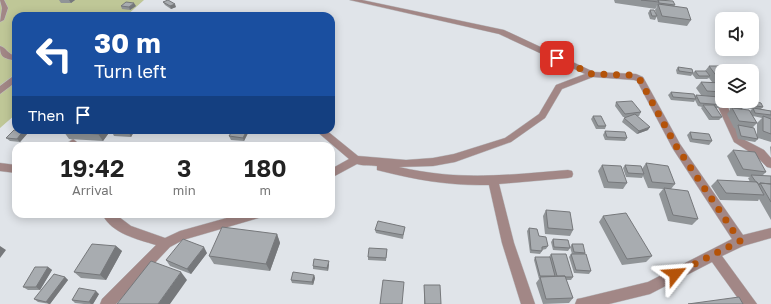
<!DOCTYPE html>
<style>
body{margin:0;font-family:"Golos Text",sans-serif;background:#f2f2f2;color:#222;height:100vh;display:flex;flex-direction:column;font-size:15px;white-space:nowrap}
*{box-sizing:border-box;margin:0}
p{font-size:13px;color:#767676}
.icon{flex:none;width:22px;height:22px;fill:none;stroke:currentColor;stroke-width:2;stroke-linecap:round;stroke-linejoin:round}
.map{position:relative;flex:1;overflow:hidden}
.drawer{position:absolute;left:12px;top:142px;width:323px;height:76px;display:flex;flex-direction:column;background:#fff;border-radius:12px;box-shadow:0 2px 10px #0003}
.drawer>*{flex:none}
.banner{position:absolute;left:12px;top:12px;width:323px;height:122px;border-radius:12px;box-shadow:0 2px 10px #0003;background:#1a4fa0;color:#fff;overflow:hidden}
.controls{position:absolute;left:715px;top:12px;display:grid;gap:8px}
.controls a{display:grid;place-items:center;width:44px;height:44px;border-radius:8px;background:#fff;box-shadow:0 2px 10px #0003;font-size:20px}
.pin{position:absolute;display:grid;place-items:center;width:34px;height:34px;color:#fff;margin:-17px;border-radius:8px;box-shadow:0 2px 6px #0006}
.me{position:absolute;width:44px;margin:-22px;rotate:62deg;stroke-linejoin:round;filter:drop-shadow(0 0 3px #0008)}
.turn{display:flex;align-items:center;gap:14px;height:84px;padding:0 16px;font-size:18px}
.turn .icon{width:52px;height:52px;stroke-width:2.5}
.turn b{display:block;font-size:28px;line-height:34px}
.then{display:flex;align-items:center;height:38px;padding:0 16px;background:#0003;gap:8px;font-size:15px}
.eta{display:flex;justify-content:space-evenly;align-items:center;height:68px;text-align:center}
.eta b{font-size:24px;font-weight:600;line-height:28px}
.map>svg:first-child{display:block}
</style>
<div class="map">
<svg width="771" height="304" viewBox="0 0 771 304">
<rect width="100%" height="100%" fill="#e0e4e9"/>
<path fill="#bfc797" d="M0,0H144L126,16H16V114L0,128Z"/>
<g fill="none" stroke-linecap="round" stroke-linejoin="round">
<g stroke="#bec2c6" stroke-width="1">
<path id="street" d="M0,0H4L8,8L4,20L0,22L2,8Z
M350,0H362L504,30L594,72L636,74L643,77L680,144L743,235L771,228V238L743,246L722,256L757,304H742L712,262L650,294L609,304H575L577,299L582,298L648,282L732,239L673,149L637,81L634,80L593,77L562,89L545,118L511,142L455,162L433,166L399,167C459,181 508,175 568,170L572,171L573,174L572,177L568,178L499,184L514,243L535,304H521L502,243L489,185C451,186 417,180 381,171L377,170V166C370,165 362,166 357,164L331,178V169L349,159L315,130H326L358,156L406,160L433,158L454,154L505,138L539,114L556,85L585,74L499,34Z
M0,46C6,47 7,54 16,56V61C5,58 0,59 0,46Z
M16,74V82L0,94V86Z
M723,104L728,107L741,138L764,150L771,158V168L767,167L756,156L734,142L718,107Z
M73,139L78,143L76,146H64Z
M0,163L16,165V173L0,171Z
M102,214H115L131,226L165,238L180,231L241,214H264L262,217L183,240L170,247L116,304H100L102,299L156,245C137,239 112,234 102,214Z"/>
</g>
<use href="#street" fill="#a28786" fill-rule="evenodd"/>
</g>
<path fill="#909497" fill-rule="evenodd" d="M59,0H75L71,3H61Z
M614,0H663L675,5L674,6L691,20L687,26L658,22L655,10L657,5L656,9L615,3Z
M163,2L176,7L171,9L165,5Z
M121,6H136L130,10L122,9Z
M650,10L657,16L655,20L650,19L648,13Z
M709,66L722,71V101H740V103L742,101H752L763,107L761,109L771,111V142L758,138V139L755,142L738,139L735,128H734L727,114L730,110L729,106L730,103L729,104L722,103L723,105L721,108H716L722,117L719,120H709L701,108L702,107L698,106L695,100L694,102L671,100L668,95L671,92L695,96L696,95H701L696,88L701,82H712L709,78L707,79H696L692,74L695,71H705ZM742,107L752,109L750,111L751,114L742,109ZM753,116L762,118L757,123V137L752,128L757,123Z
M678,67L693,73L691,76L677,74L676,70Z
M616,102L641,112L639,116H636L648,130L637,134L622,122L624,118L629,117H623L615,106Z
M593,116L606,126L605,129H596L591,119Z
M24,130L27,134L20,142L10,141L6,138Z
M111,130L103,141L69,139L64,132Z
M114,130H135L131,137L114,136L112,132Z
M605,131L627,138L625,141L605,140L603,135Z
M690,132L712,141L709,145L690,142L687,135Z
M248,133L244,141L231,140L229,136Z
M771,146V157L770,147Z
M733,150L766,172L762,176H771V220L759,199L758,201L720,200L711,186L717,180L750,182L748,178L750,177L737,176L727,156Z
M646,163L675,184L671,189L698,219L692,225L668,221L659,194L663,189L648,188L643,176L642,178L626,177L623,168L625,165L642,169Z
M602,165L627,183L623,189L604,188L598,171Z
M546,210L573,230L570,236L545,234L543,216Z
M121,214H142L140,218L123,216Z
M603,216L652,256L646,262L622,265L599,222Z
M405,227L403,239L376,233L375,230Z
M529,228L539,236L548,246L546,249L542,250V251L540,254L530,253L527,231Z
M277,234L280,243L270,271L214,264L209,256Z
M553,239L570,248L568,251L553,250L551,242Z
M572,244L585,253V254L591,271L589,274L574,273L569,257L571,254H572L570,247Z
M116,246L122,251L106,280L81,278L74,272Z
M387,249L386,261L368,260V257Z
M207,253L191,274L170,266L166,260Z
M551,254L573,277L571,280H566L573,298L569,303L543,304L536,283L539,279L534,260L535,257H549Z
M329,264L328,271L313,269V266Z
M48,267L52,270L40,290H28L23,287Z
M314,275L315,278L313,285L292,283L291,280Z
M65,277L68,280L50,304L38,302L34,299Z
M424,285L441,304H424Z
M99,294L93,304H84L75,303L72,300Z"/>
<path fill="#76787b" d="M69,0H75L71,3Z
M134,3L136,6L130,10L129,7Z
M175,4L176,7L171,9L170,6Z
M650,127L648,130L637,134L639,131Z
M24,130L27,134L20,142L17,139Z
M102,130H111L103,141L98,134Z
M131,130H135L131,137L129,133Z
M247,130H248V133L244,141L243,138Z
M138,214H142L140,218Z
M277,234L280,243L270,271L266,264Z
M0,246L6,250L0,258Z
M116,246L122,251L106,280L100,275Z
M204,247L207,253L191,274L187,269Z
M329,261V264L328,271L327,268Z
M48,267L52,270L40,290L36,287Z
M181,272L187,280L170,304H158Z
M314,275L315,278L313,285L312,282Z
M65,277L68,280L50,304H49L46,302Z
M96,291L99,294L93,304H91L89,302Z"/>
<path fill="#a8acb0" stroke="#76787b" d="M168,0L175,4L170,6L163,2Z
M641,0H658L659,2Z
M658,0L673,1L675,5L659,3Z
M126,2L134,3L129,7L121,6Z
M658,4L687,8L691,20L662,16Z
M650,10H654L657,16H652Z
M709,66H728L732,71H722V82H721Z
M678,67L692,69L693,73L679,71Z
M695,71H706L710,76H699Z
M701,82L722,83V92L707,91Z
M671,92L694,94L696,99L673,97Z
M696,95L719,97L723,105L700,103Z
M632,101L641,112L625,114L616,102Z
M732,101H740L742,109L734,108L732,103Z
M744,101H752L761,103L763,107L744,104Z
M703,105H714L722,117H712Z
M732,108L749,110L757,123L739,121Z
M753,108L771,111V115L755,113Z
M635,114L650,127L639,131L624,118Z
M593,116H601L606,126H598Z
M763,116L771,119V134L763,131Z
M738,125L754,128L758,139L741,136Z
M14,130H24L17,139L6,138Z
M66,130H102L98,134L64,132Z
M114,130H131L129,133L112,132Z
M233,130H247L243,138L229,136Z
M605,131L625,132L627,138L607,137Z
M690,132L709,134L712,141L692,139Z
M733,150L755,152L766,172L743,169Z
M646,163L668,166L675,184L652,182Z
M602,165L621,166L627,183L608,182Z
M625,165L641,166L644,174L628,173Z
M751,175L771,176V184L760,183L759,185L757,182H756Z
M717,180L757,182L764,195L726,193Z
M760,183L771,184V202Z
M664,188L688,191L698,219L673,215Z
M546,210L570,212L573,230L548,228Z
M626,213L652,256L627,259L603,216Z
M378,221L405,227L403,235L375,230Z
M222,227L277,234L266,264L209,256Z
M529,228L537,229L539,236L546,237L548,246L542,247V251L531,250Z
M183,239L204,247L187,269L166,260Z
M553,239L568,240L570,248L554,247Z
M92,244L116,246L100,275L74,272Z
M572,244H583L585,253L574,252Z
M369,248L387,249L386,258L368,257Z
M551,254H566L573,277H565V276H557Z
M571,254H586L591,271L576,270Z
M535,257H550L555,276H540Z
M314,259L329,261L327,268L313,266Z
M151,261L181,272L158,304H117Z
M35,267H48L36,287H23Z
M293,272L314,275L312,282L291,280Z
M54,274L65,277L46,302L34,299Z
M565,276L573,298L546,299L540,277Z
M383,280L404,282L402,304H380Z
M424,285H440L441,304H425Z
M79,288L96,291L89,302L72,300Z
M739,297L743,304H688Z"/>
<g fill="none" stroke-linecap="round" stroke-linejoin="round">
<path stroke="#b45309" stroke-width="7" stroke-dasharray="0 12.6" d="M557,58L592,74L629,75L640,80L676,146L740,241L675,274"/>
</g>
</svg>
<div class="controls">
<a><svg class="icon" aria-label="sound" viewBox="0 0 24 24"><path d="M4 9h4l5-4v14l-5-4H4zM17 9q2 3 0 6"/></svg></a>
<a><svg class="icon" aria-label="layers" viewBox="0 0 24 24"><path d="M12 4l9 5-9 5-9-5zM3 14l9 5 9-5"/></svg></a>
</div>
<div class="pin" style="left:557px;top:58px;background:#d93025"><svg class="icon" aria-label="arrive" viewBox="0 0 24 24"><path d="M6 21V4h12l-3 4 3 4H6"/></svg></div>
<svg class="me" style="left:675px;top:274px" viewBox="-20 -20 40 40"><path d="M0-17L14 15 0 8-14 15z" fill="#b45309" stroke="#fff" stroke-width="4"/></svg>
<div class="banner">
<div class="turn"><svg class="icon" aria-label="left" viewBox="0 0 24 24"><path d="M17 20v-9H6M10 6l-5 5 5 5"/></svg><div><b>30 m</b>Turn left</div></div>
<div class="then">Then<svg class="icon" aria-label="arrive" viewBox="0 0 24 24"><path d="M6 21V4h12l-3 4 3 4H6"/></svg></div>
</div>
<section class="drawer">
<div class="eta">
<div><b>19:42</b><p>Arrival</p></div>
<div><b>3</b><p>min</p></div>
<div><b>180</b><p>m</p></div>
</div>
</section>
</div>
